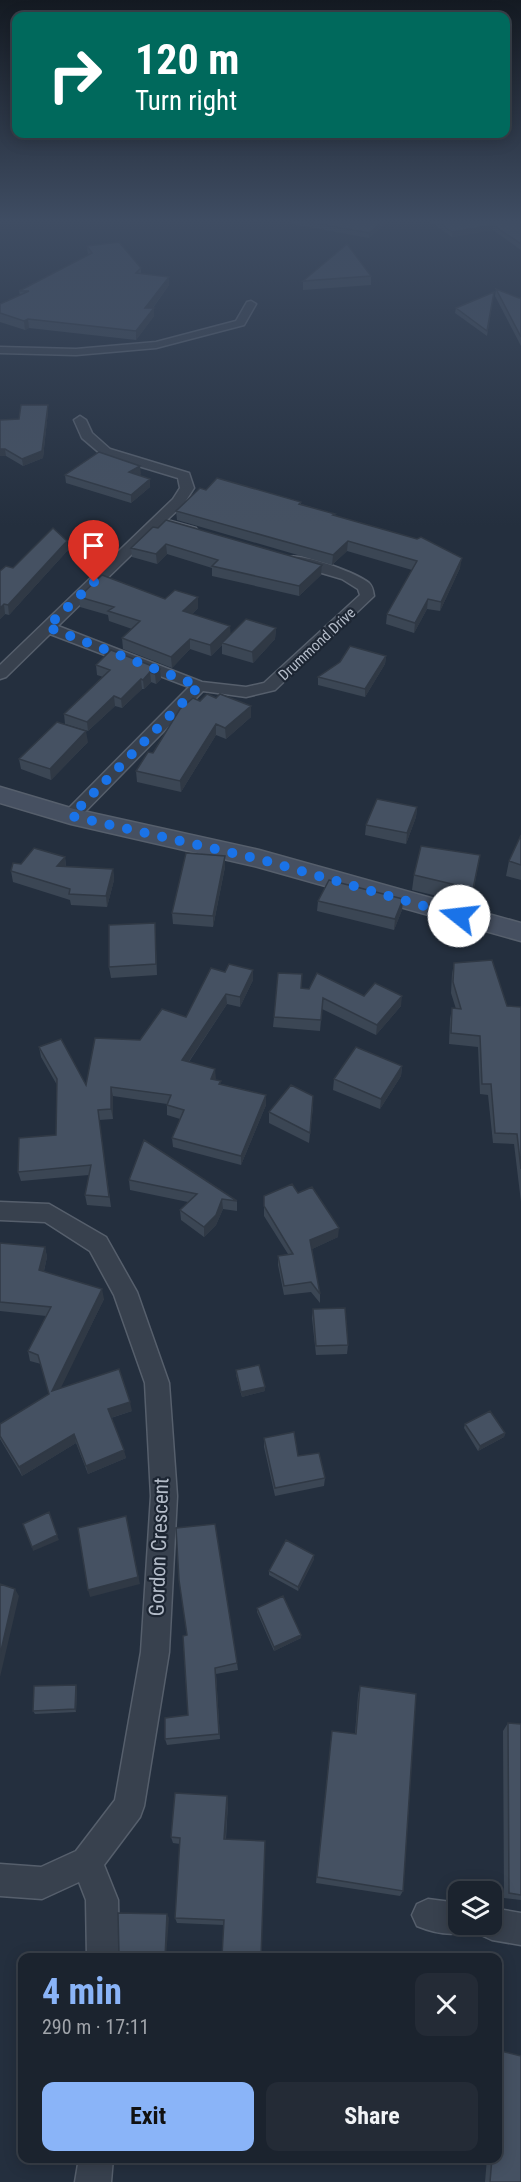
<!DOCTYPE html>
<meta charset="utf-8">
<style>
body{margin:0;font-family:"Roboto Condensed",sans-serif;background:#242b36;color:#f1f3f6;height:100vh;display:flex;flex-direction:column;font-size:22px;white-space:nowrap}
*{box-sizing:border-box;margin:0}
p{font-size:20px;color:#a0a4aa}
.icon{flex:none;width:33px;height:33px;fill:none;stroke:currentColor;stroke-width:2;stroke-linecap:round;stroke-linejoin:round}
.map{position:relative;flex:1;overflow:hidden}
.drawer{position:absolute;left:18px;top:1953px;width:484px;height:210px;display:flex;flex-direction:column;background:#1b232e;border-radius:12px;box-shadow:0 3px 15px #0003,0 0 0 2px #39404a}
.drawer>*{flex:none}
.hud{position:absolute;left:12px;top:12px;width:498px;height:126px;border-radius:12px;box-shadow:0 3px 15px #0003,0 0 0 2px #39404a;background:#00695c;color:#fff;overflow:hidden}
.controls{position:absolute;left:448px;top:1881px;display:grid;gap:12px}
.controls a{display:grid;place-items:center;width:54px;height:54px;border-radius:12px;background:#1b232e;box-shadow:0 3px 15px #0003,0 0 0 2px #39404a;font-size:30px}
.pin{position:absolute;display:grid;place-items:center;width:51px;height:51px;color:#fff;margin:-62px -26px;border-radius:50% 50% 50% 0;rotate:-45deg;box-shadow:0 0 6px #0007}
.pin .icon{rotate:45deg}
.me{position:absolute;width:66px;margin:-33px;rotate:286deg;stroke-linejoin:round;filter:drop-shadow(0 0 4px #0008)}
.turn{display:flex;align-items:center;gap:21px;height:126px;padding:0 24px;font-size:27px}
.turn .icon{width:78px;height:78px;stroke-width:2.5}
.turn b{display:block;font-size:42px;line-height:51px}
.round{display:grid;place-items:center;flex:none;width:63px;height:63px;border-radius:12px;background:#242b36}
.headline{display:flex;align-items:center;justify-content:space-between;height:102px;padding:0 24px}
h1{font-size:36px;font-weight:700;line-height:45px;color:#8ab4f8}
.button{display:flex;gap:12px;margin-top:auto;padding:12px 24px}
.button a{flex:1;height:69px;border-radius:12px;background:#8ab4f8;color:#111;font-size:24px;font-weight:700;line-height:69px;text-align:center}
.button a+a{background:#242b36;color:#f1f3f6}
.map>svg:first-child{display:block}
</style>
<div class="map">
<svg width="521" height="2182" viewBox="0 0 521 2182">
<rect width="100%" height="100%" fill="#242f3e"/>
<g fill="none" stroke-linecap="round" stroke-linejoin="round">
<g stroke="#565f6c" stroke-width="3">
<path id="street" d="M251,301L256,304L244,325L156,348L76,355L0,353V347L76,349L156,342L236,321L247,302Z
M80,416L86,420L92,433L110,449L189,473L194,488L183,505L167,520L196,528L198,531L191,535L161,526L58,626L202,682L246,687L264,683L360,595L358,589L342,579L288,563L286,560L288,557C303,553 357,573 369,583C373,587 373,591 374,596L275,690L246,697L203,691L77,820H65L62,816L65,812L189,687L50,634L6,677L0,679V665L173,499L180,488L178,478L102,455L82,438L74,420Z
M0,1202L49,1204L106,1237L137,1292L169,1383L177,1496L169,1652L144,1806L140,1817L104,1865L118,1900L119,1958H87L86,1900L79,1882L42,1899L0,1896V1864L41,1867L76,1851L115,1800L141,1652L151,1496L145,1383L114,1295L90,1251L45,1222L0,1220Z
M428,1899L459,1903V1924H473L470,1930C453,1937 434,1933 417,1926L412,1915L417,1904Z
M492,1908L521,1913V1945L492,1940L481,1935L476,1924H492Z
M79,2158H113L111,2182H75Z"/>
</g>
<g stroke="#565f6c" stroke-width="3">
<path id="secondary" d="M0,787L74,809L259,850L521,923V941L258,867L71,824L0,803Z"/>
</g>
<use href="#street" fill="#38414e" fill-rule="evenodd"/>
<use href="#secondary" fill="#465061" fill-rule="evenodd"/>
</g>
<path fill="#3b4654" d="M292,220H390L369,238L292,224Z
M428,220H521V250L493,230L452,237Z
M87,246L141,268V274L169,285L153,308H154V316L136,340L29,328L25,330L0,322V304L20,295L19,291L88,255Z
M371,276V285L303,290V281Z
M496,289L519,298H521V346L495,296Z
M494,292L487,336L455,313L456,308Z
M48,405V411L43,458L23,466L6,456H0V420L19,419Z
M141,474L139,475L150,487L131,503L66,483L65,475Z
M206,490L301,502V504L335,514V516L460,568L440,611L427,609L414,633L386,624L387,614L412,570L347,551L332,565L177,520L176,511Z
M153,527L322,565L321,575L299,596L212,576V568L167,554L157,564L132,557L131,548Z
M68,550L9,615L5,614L0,619V571L13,568Z
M79,597L165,599L198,608L192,614L231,634L276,628L275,639L253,663L222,654V645L211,656L190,649L172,668L123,649L122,638L132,629L109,621L108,615L80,607Z
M386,656L385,664L365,697L318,685V677Z
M96,665L160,669L161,679L156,684L151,682L144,689H142L122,708L115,706L88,731L65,724L64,714L103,677L97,675Z
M193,698L251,717L226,739L216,735L181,792L137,782L136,771L153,753Z
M88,742L51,780L21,769L19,759Z
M417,807L416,817L406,844L365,835L366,825Z
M521,835V880L506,876L509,861Z
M480,855L471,904L412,890L414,875Z
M225,856V867L213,927L173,924L172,913Z
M65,857L66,866L113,869L114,880L107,907L71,905L70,900L13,882L11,871L21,864Z
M403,899L402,910L394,930L317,911L318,901Z
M155,923L157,975L111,978L109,967Z
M454,963L507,1006L521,1007V1202L514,1144L493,1143L488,1095L480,1094L478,1047L449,1044L450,1019L452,1008L456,1009L451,993L452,974Z
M253,970V980L240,1007L227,1004L189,1062L215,1069V1080L221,1084L266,1095V1105L241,1165L173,1147L172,1138L180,1119L167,1115V1104L113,1096V1119L99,1120L111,1207L87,1205L85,1195L89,1175L21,1181L18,1172L56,1135L57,1085L41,1057L39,1047L86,1085L140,1040L186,1017L225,972Z
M301,988L364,996L401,1006L376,1035L322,1009L320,1031L273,1027L274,1017Z
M402,1066L401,1076L380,1109L333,1090L334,1079Z
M313,1106L309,1143L269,1123V1112Z
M129,1180L237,1201V1211L223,1209L216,1225L204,1237L181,1220L180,1210L188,1202L130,1190Z
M298,1193L338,1237L312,1249L320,1294V1303L311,1292L284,1295L278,1265V1256L288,1254L264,1216V1196Z
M0,1243L45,1247L47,1257L44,1271L104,1299L60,1388L132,1411L111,1418L126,1458L88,1474L76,1443L22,1476L0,1439V1424L49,1394L41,1364L30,1361L28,1351L46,1316L0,1311Z
M313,1309L348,1345L347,1354L316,1355L312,1318Z
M236,1370L265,1391L242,1397L236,1375Z
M465,1424L505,1433L504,1437L478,1451L464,1428Z
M264,1438L298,1456L325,1478L324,1486L275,1496L264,1447Z
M314,1559L298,1591L269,1575V1571Z
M257,1608L301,1635V1638L274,1651L257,1612Z
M183,1636L237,1663L238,1670L216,1674L220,1739L167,1745L165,1739L188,1715Z
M76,1685L77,1688L76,1712L35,1714L33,1711Z
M360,1686L403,1891L400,1896L316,1883L332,1731L355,1734L358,1695Z
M508,1723L521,1724V1900L504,1898L503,1731Z
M227,1796L228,1803L226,1839L261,1958H222L224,1925L177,1923L175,1918L180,1844L173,1843L171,1837Z
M501,2051L521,2182H485L487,2158H498V2052Z"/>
<path fill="#303945" d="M384,220H390L369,238V233Z
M493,225V230L452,237V232Z
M169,277V285L146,317L145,308Z
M154,308V316L136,340V331Z
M28,319L29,328L25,330L24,321Z
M48,405V411L43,458L23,466L22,459Z
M0,449H5L6,456H0Z
M140,466L141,474L130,480L129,472Z
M150,479V487L131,503V495Z
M67,541L68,550L9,615L8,605Z
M348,541L347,551L332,565L333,555Z
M166,544L167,554L157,564L156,554Z
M462,558L460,568L440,611L441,602Z
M322,565L321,575L299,596V586Z
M198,597V608L183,622V611Z
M428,599L427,609L414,633L415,623Z
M4,604L5,614L0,619V608Z
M230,626L231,637L222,643V645L211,656L210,645Z
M276,628L275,639L253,663L252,652Z
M190,639V649L172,668L171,657Z
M386,656L385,664L365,697V689Z
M160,669L161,679L156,684L155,674Z
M150,672L151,682L144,689L143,680Z
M141,679L142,689L122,708L121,699Z
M114,696L115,706L88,731L87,722Z
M251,706V717L226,739L225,728Z
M216,724V735L181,792L180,781Z
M86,731L88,742L51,780L50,769Z
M417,807L416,817L406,844L407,833Z
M225,856V867L213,927V916Z
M65,857L66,868L57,866Z
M113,869L114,880L107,907L106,896Z
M403,899L402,910L394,930L395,919Z
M253,970V980L240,1007V997Z
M226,994L227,1004L183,1070L182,1060Z
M402,996L401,1006L376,1035L377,1025Z
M402,1066L401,1076L380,1109L381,1099Z
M215,1069L216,1079L211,1089V1079Z
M111,1087L113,1096V1119L111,1109Z
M266,1095V1105L241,1165V1156Z
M222,1199L223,1209L216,1225L204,1237V1227Z
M339,1228L338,1237L310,1250V1240Z
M45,1247L47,1257L42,1279L39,1270Z
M102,1289L104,1299L55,1400L52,1391Z
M265,1387V1391L242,1397L241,1392Z
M130,1402L132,1411L110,1418L108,1409Z
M505,1433L504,1437L478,1451L480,1446Z
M74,1434L76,1443L22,1476L19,1467Z
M124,1450L126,1458L88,1474L86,1466Z
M126,1516L140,1584L90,1597L88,1590Z
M57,1535L59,1540L33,1551L32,1547Z
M314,1555V1559L298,1591V1587Z
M15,1589L19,1596L0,1677V1655Z
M301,1635V1638L274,1651V1647Z
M76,1685L77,1688L76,1712L75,1709Z
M227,1796L228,1803L225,1845L224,1839Z
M167,1914L169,1918L166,1958H165Z"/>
<path fill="#455162" stroke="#303945" stroke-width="1.5" d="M298,220H384L369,233Z
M436,220H521V244L493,225L452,232Z
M119,242L141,268L136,273L169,277L145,308H154L136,331L28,319L24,321L0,313V304L29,291H19L92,253L87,246Z
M347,244L371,276L303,281Z
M496,289L519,298H521V337Z
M494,292L487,331L456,308Z
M21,405H48L42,451L22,459L5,449H0V420L19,419Z
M99,452L140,466L129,472L150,479L131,495L65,475Z
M217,478L301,502L299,504L335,514L333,515L417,539L421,537L462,558L441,602L428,599L415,623L387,614L417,561L348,541L333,555L176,511L200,488L206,490Z
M166,520L322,565L299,586L212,566L218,560L166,544L156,554L131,548L153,527L158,528Z
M53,528L67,541L8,605L4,604L0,608V571L6,566L13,568Z
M102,575L165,599L175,590L198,597L183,611L230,626L210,645L190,639L171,657L122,638L140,621L108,611L114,607L79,597Z
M246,619L276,628L252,652L222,643Z
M350,646L386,656L365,689L318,677L340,662Z
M111,650L160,669L155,674L150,672L143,680L141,679L121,699L114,696L87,722L64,714L110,670L96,665Z
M207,694L216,698L220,694L251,706L225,728L216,724L180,781L136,771L148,752L153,753L180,709L193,698L200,701Z
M57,722L86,731L50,769L19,759Z
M377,799L417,807L407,833L366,825Z
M521,835V865L509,861Z
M421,846L480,855L473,889L414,875Z
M34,848L65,857L57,866L113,869L106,896L69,894L70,889L11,871L13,863L21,864Z
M186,853L225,856L213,916L172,913Z
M329,880L403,899L395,919L318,901Z
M155,923L156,964L109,967V925Z
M492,960L507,1006L521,1007V1169L517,1134L495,1133L491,1084H482L480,1036L451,1033L452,1008L461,1009L453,982L454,963Z
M229,964L253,970L240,997L226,994L182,1060L215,1069L211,1079L221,1081L219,1084L266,1095L241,1156L172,1138L184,1110L167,1105L171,1095L111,1087V1109L98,1110L109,1197L85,1195L91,1165L18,1172L19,1138L56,1135L57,1079L39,1047L61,1039L86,1085L95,1038L140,1040L162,1009L186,1017L211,968L225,972Z
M278,973L302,974L301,988L309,989L317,973L364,996L375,983L402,996L377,1025L323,998L321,1020L274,1017Z
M356,1047L402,1066L381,1099L334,1079Z
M291,1085L313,1096L310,1133L269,1112Z
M144,1140L237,1201L222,1199L216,1215L204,1227L180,1210L197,1194L129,1180Z
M292,1184L298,1193L312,1187L339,1228L310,1240L320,1294L311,1282L284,1286L278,1256L293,1254L264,1206V1196Z
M0,1243L45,1247L39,1270L102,1289L52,1391L119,1369L130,1402L108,1409L124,1450L86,1466L74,1434L19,1467L0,1436V1424L49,1394L38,1355L28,1351L51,1307L0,1302Z
M345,1308L348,1345L316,1346L313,1309Z
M259,1365L265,1387L241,1392L236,1370Z
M490,1411L505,1433L480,1446L465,1424Z
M294,1432L298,1456L319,1453L325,1478L275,1488L264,1438Z
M49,1512L57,1535L32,1547L23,1524Z
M126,1516L138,1577L88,1590L78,1528Z
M215,1524L237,1663L215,1668L219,1734L165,1739V1718L188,1715L183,1636L187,1635L179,1580L176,1528Z
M286,1540L314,1555L298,1587L269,1571Z
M0,1584L15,1589L0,1655Z
M283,1596L301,1635L274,1647L257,1608Z
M76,1685L75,1709L33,1711L34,1686Z
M360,1686L416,1694L403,1891L317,1877L332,1731L356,1734Z
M508,1723L521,1724V1895L509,1893Z
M175,1793L227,1796L224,1839L265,1841L261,1958L222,1956L224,1920L175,1918L180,1838L171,1837Z
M118,1913L167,1914L165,1958H109L119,1955Z
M501,2051L521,2056V2182H490L492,2158H498V2052L501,2053Z"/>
<linearGradient id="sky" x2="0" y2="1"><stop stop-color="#141a22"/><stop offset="0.42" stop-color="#3f4d63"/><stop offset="1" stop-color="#3f4d63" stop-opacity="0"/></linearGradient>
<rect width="521" height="526" fill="url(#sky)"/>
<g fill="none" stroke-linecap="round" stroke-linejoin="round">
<path stroke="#1a73e8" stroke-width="10" stroke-dasharray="0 18" d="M94,582L47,627L199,686L71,816L259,859L459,916"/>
</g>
<g text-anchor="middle" stroke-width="4.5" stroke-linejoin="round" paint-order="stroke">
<g font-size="15" fill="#b4bcc9" stroke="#1d2633">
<text transform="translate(317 644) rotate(-43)" y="5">Drummond Drive</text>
</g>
<g font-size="21" fill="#b4bcc9" stroke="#1d2633">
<text transform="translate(159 1547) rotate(-88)" y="7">Gordon Crescent</text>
</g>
</g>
</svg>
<div class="controls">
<a><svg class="icon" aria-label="layers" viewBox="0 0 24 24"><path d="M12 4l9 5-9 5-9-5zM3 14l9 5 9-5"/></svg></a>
</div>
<div class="pin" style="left:94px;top:582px;background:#d93025"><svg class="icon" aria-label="arrive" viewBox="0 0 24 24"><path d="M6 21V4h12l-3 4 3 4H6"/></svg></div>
<svg class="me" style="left:459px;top:916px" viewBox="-20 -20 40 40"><circle r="19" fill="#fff"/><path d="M0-13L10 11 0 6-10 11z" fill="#1a73e8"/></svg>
<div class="hud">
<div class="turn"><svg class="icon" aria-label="right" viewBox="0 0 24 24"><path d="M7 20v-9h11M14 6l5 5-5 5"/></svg><div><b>120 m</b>Turn right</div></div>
</div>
<section class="drawer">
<div class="headline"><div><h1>4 min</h1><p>290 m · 17:11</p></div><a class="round"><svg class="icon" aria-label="close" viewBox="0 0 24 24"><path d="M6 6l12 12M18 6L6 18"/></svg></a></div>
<div class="button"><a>Exit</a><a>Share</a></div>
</section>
</div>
